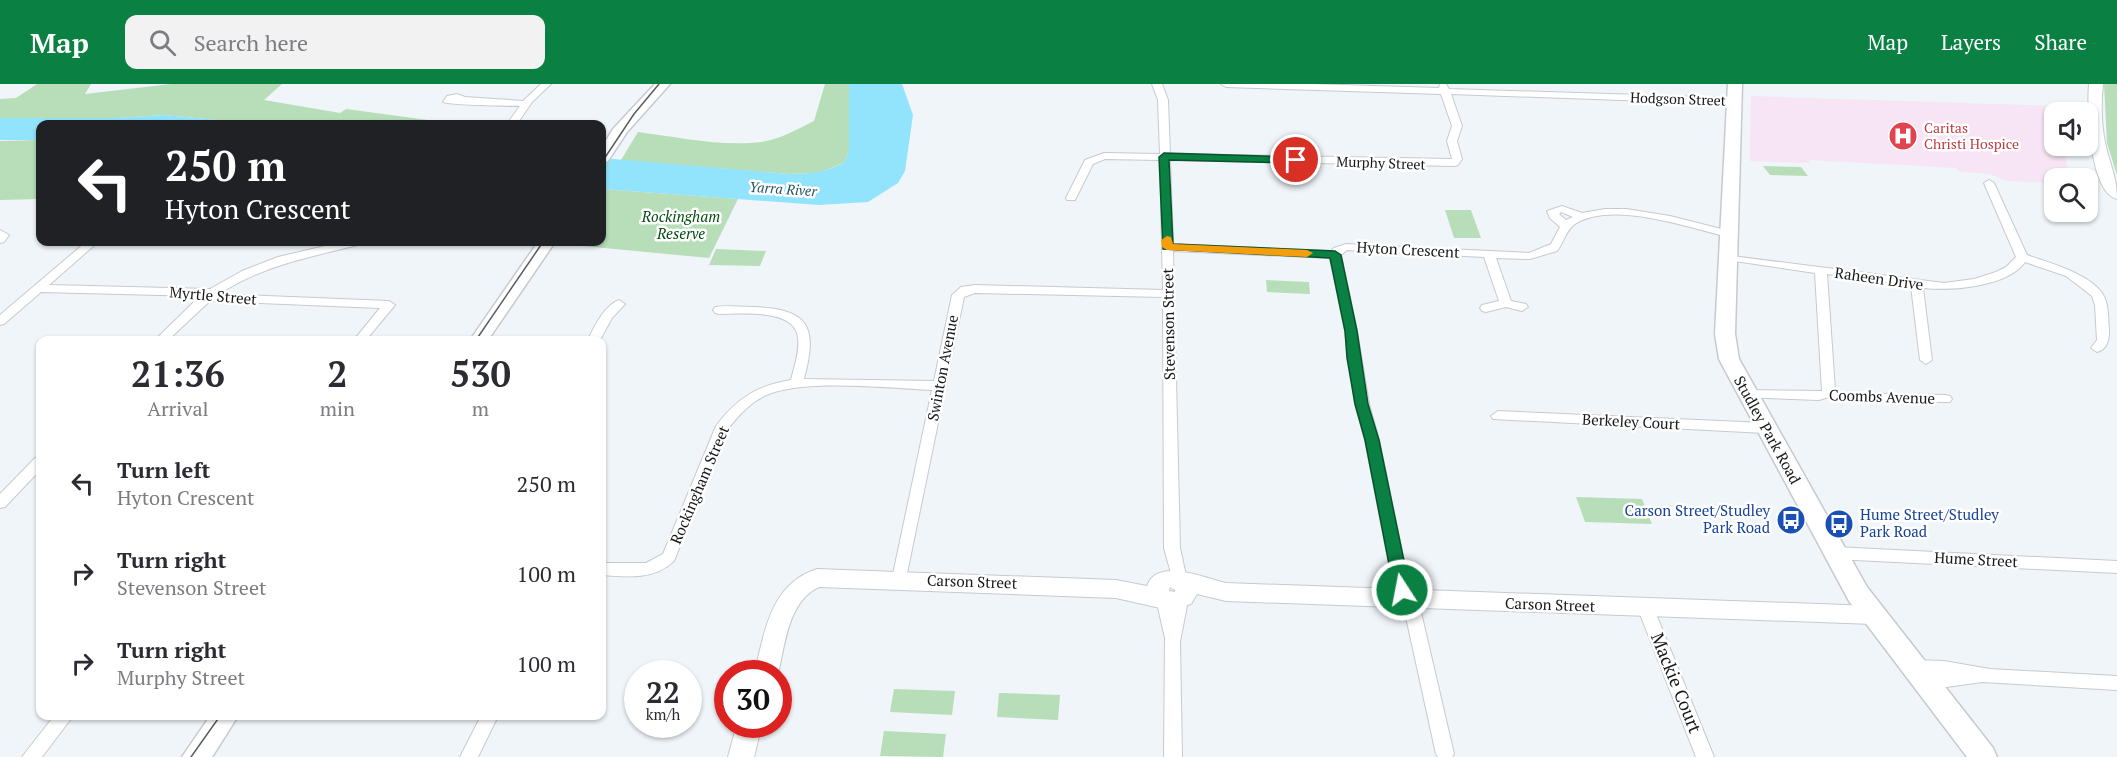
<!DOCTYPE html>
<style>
body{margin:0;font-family:"PT Serif",serif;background:#f2f2f3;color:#2b2b33;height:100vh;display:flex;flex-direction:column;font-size:22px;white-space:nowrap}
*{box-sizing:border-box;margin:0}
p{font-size:20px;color:#7c7c81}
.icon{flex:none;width:33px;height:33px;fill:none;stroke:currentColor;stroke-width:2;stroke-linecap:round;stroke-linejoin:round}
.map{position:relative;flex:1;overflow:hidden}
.side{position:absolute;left:36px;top:252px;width:570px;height:384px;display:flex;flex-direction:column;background:#fff;border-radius:12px;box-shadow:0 2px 4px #0004}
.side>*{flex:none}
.guide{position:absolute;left:36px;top:36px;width:570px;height:126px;border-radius:12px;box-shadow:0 2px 4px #0004;background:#202124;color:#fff;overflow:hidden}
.controls{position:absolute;left:2044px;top:18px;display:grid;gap:12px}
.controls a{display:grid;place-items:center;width:54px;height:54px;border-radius:12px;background:#fff;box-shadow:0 2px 4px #0004;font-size:30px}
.speed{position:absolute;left:624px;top:576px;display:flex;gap:12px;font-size:30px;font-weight:700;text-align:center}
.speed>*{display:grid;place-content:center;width:78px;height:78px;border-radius:50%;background:#fff;box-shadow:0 2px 4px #0004;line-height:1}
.speed small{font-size:15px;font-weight:400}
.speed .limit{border:9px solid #d22;background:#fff;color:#111}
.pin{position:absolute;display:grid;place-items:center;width:51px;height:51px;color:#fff;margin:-26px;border:3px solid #fff;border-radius:50%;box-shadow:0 2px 6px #0007}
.me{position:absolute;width:66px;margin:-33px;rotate:349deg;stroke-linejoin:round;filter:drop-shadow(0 0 4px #0008)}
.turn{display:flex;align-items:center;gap:21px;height:126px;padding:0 30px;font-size:27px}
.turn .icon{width:78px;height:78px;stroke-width:2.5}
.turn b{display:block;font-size:42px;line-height:51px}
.eta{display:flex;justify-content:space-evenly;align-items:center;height:102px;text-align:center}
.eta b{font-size:36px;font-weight:700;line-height:42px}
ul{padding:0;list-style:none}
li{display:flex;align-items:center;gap:18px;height:90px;padding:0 30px}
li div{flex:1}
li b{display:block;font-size:22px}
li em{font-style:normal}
header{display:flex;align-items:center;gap:36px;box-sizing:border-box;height:84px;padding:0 30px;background:#0b8043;color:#fff}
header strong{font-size:28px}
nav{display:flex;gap:33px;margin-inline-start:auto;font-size:21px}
.search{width:420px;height:54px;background:#f2f2f3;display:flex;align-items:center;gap:15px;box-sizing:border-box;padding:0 21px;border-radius:12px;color:#7c7c81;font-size:22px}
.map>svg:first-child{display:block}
</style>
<header>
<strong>Map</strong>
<div class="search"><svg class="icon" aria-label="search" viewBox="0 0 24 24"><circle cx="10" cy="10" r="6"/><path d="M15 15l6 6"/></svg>Search here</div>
<nav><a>Map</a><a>Layers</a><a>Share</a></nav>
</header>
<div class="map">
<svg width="2117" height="673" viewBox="0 0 2117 673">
<rect width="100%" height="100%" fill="#f0f5fa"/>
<path fill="#f7e4f4" d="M1751,12L2054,22L2055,62H2063L2070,94H2055V99L2007,97L1990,90L1960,88L1956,84L1809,76L1810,79L1750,77Z"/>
<path fill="#b7deb8" d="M37,0H91L85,10L171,0H282L264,16L340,29L346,25L428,36L432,40H261L163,31L118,34H0V15L16,14Z
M825,0H849V67L844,79L818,89L789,90L621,76L638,48C677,53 722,63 762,58C780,55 798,45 814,37Z
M2104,0H2117V91L2107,59Z
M40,56V115L0,116V57Z
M1763,82L1801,83L1808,92L1770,91Z
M602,105L738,115L709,174L562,160L563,158H602Z
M1445,126H1471L1481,154H1454Z
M716,165L766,167L760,182L709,181Z
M1266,196L1309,198L1310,210L1267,208Z
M1576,413L1642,415L1652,440L1585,438Z
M894,605L955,607L952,631L890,628Z
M999,609L1060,611L1058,636L997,633Z
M884,647L946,650L943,673L880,672Z"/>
<path fill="#92e4fc" d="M849,0H902L913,31L905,87L898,99L868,118L819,121L602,105V74L789,90C810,90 825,88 844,79L849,67Z
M163,31L261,40H40V56H0V34H118Z"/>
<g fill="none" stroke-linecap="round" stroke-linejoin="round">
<g stroke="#c6cad0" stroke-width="2">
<path id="street" d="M541,0H551L532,18L517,40H507L520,22C508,22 448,21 443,18L447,12L457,10L465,13L523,17Z
M1152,0H1162L1168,16L1170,70L1452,75L1447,57L1452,42L1441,10L1226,3L1221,0H1310L1439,4L1440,0H1446L1449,5L1734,14L1739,17L1734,20L1451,10L1462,42L1457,57L1462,75L1458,81L1454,82L1170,76L1173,160L1331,167L1334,164L1346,160L1529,169L1551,160L1560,143L1550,134L1547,127L1562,122L1582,129L1605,125H1626L1670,132L1733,148L1735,150L1729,153C1689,144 1612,116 1575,140C1566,146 1563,160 1557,167L1530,175L1496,174L1511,217L1526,220L1528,223L1522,227L1506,223L1486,228L1482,227L1480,224L1482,221L1499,217L1484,173L1347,166L1341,171L1357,247L1369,320L1379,356L1410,506L1420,524L1454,670L1452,673H1438L1436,670L1404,524L1394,506L1365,356L1355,320L1345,247L1330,174L1173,167L1180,464L1187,496L1184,500L1179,502L1174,500L1164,464L1163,213L975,209L964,213L905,499L900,501L895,499L892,495L932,306C888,304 808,295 769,310C751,317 739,331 727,346L674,477C654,496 627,493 602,491V479H646L663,470L716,342C736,315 758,301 791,296C794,283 800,268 798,254C795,224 741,230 719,230L715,229L713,226L715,223C727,221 740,223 753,223C809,225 818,242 804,295L934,297L952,211L961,203L975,201L1163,206L1160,76L1105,75L1093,80L1075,116H1067L1066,114L1085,76L1104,69L1160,70L1158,16ZM1561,128L1573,133L1566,136L1559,130Z
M1989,96L1994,99L2027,171C2049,179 2088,189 2102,209C2109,219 2108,234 2109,246C2109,255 2108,265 2097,268L2091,264L2097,256L2095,221L2092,212L2066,192L2025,178C2008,203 1951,207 1923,204L1932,276L1926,280L1920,276L1911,202L1827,190L1835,306L1845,309L1945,311L1950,312L1952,315L1950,318L1845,317L1829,313L1819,316L1742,313L1740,310L1747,306L1822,307L1815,189L1728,176L1724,175V171L1944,199L1974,195L1996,188L2006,183L2016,173L1984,99Z
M0,146L9,151L4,158L0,159Z
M86,158H98L49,201L210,205L242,187L278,173L342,158H363L362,160C311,173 263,181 219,210L389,217L395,221L366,256H354L380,224L210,217L168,256H155L200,212L41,208L4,240L0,241V231Z
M619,216L625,220L612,234L600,256H588C594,243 604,222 619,216Z
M1498,327L1765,339L1772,344L1765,349L1493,335L1491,332Z
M40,373V386L5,423L0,424V410L35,374Z
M1835,463L2117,477V489L1835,475L1830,473L1827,469L1830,465Z
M1164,509L1170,511L1172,516L1174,512L1180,510L1186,512L1188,516L1180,558L1182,673H1164L1165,554L1156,515L1158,511Z
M1646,519L1652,521L1654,525L1714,673H1696L1638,525L1640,521Z
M1913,576L1944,577L1990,585L2117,592V606L1982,598L1925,606L1919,604L1917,599L1919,594L1936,591L1907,588L1905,583L1907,578Z
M54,632H73L42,673H22Z
M481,632H498L478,673H460Z"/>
</g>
<g stroke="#c6cad0" stroke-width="2">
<path id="secondary" d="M2089,0H2103C2101,19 2101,39 2105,58C2109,79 2117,92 2117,115C2089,108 2087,23 2089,0Z
M817,485L1116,496L1147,502C1157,473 1204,494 1226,499L1873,522L1881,524L1884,531L1881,538L1873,540L1226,517L1197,510L1191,520L1169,526L1116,514L819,503C788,517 785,561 778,590H754C765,548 770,500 817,485ZM1170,503L1175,506V508L1169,507Z
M737,640H762L754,673H728Z"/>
</g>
<g stroke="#c6cad0" stroke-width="3">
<path id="primary" d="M655,0H670L627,48L608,77L602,79V63L613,45Z
M1728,0H1742L1735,250L1739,275L1867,503L1993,664L1997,673H1967L1849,517L1719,275L1715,250Z
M538,158H555L488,256H470Z
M210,632H238L212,673H182Z"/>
</g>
<use href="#street" fill="#fff" fill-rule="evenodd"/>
<use href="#secondary" fill="#fff" fill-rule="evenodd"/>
<use href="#primary" fill="#fff" fill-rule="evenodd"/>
<path stroke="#5a5d60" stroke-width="1.5" d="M602,78L634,30L659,0
M476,256L543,158
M191,673L220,632"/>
</g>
<path fill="#0b8043" stroke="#07532c" stroke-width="1.5" d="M1164,69L1296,73L1301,76L1296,79L1169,76L1173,160L1335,167L1341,171L1357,247L1368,320L1379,356L1410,506L1408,510L1402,512L1397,510L1394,506L1365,356L1355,320L1347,274L1345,247L1330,174L1163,165L1159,73Z"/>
<path fill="#f59e0b" d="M1167,152L1171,153L1173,160L1307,166L1313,169L1307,173L1167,166L1162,163L1161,156Z"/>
<defs>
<g id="hospital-disc" transform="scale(1.5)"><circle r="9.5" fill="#e0444e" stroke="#fff"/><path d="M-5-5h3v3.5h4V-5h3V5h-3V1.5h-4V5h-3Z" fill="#fff"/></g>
<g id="bus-disc" transform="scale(1.5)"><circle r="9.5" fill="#1a4fb4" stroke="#fff"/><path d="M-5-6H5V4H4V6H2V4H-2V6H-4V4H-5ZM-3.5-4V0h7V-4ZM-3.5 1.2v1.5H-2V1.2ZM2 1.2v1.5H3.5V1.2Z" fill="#fff"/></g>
</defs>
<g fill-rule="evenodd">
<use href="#hospital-disc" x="1903" y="52"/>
<use href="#bus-disc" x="1791" y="436"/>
<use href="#bus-disc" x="1839" y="440"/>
</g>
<g text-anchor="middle" stroke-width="5" stroke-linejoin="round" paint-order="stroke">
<g font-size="14" fill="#151719" stroke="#fff">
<text transform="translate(1678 15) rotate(2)" y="5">Hodgson Street</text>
<text transform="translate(1381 79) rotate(2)" y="5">Murphy Street</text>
</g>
<g font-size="14" fill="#be3a42" stroke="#fff" text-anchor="start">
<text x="1924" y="49">Caritas<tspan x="1924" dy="16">Christi Hospice</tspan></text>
</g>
<g font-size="14" font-style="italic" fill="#255562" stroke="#fff">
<text transform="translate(783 105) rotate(4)" y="5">Yarra River</text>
</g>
<g font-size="15" font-style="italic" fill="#044c13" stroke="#fff">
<text x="681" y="138">Rockingham<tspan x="681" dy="17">Reserve</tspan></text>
</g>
<g font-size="15" fill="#151719" stroke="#fff">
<text transform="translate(1408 166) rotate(3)" y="5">Hyton Crescent</text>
<text transform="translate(1879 195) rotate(8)" y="5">Raheen Drive</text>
<text transform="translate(213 212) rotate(5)" y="5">Myrtle Street</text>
<text transform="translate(1169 240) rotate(-91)" y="5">Stevenson Street</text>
<text transform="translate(943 284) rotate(-79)" y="5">Swinton Avenue</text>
<text transform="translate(1882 313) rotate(2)" y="5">Coombs Avenue</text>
<text transform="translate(1631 338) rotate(3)" y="5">Berkeley Court</text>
<text transform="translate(1767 346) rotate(61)" y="5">Studley Park Road</text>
<text transform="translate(700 401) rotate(-67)" y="5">Rockingham Street</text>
<text transform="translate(1976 476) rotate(3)" y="5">Hume Street</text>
<text transform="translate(972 498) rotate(2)" y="5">Carson Street</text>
<text transform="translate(1550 521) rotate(2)" y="5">Carson Street</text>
</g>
<g font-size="15" fill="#164399" stroke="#fff" text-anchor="end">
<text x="1770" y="432">Carson Street/Studley<tspan x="1770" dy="17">Park Road</tspan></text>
<text x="1860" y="436" text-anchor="start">Hume Street/Studley<tspan x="1860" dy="17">Park Road</tspan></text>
</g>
<g font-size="18" fill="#151719" stroke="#fff">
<text transform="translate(1676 599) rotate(68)" y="6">Mackie Court</text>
</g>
</g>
</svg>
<div class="controls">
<a><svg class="icon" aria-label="sound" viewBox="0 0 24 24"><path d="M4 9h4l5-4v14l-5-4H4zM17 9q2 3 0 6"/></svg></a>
<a><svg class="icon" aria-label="search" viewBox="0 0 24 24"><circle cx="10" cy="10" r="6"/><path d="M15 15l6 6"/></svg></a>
</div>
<div class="speed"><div>22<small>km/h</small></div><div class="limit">30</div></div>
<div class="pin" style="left:1296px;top:76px;background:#d93025"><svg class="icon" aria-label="arrive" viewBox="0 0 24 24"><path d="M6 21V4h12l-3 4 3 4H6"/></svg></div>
<svg class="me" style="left:1402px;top:506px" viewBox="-20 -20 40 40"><circle r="17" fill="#0b8043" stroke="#fff" stroke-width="3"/><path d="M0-11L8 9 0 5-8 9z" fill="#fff"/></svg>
<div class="guide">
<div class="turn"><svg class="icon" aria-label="left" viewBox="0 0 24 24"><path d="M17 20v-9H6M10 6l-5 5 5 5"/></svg><div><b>250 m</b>Hyton Crescent</div></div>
</div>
<section class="side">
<div class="eta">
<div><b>21:36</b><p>Arrival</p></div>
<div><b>2</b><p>min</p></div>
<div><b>530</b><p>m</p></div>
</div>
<ul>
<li><svg class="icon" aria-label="left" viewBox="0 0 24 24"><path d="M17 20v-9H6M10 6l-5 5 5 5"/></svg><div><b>Turn left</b><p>Hyton Crescent</p></div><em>250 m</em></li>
<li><svg class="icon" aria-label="right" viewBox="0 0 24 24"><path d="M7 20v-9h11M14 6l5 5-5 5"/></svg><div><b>Turn right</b><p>Stevenson Street</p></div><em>100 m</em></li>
<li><svg class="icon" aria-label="right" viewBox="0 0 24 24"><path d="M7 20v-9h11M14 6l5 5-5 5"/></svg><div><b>Turn right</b><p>Murphy Street</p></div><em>100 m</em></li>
</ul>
</section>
</div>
